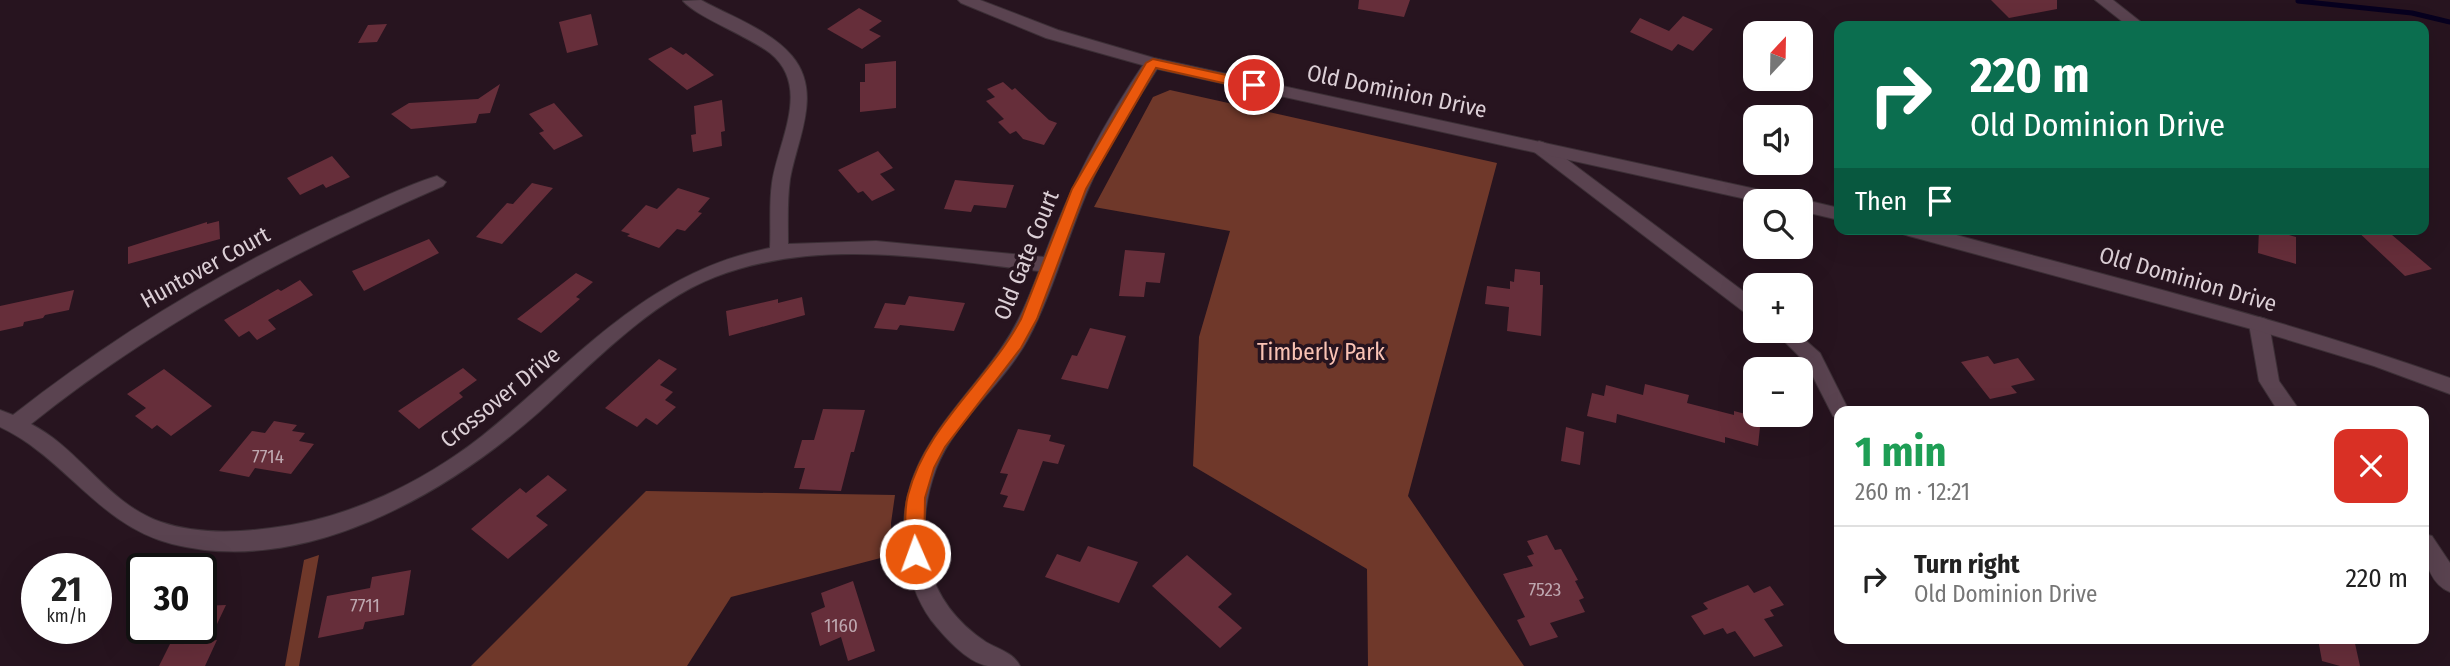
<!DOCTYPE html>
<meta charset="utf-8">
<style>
body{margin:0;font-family:"Fira Sans Condensed",sans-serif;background:#f2f2f2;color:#222;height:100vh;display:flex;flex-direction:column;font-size:26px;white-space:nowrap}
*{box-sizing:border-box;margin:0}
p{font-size:23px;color:#767676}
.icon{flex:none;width:38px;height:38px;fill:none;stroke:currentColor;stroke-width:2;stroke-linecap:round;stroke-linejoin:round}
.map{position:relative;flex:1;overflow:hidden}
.side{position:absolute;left:1834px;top:406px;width:595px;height:238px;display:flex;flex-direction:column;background:#fff;border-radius:14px;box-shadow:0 7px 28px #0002}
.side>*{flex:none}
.top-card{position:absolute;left:1834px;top:21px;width:595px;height:214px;border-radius:14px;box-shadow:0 7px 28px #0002;background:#0b6e4f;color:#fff;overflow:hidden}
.needle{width:46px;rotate:22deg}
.controls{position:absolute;left:1743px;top:21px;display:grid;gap:14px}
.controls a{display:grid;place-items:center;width:70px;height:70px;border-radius:14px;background:#fff;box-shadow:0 7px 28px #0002;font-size:35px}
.speed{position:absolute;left:21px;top:553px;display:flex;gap:14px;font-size:35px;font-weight:700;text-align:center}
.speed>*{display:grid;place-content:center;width:91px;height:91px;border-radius:50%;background:#fff;box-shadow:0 7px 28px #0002;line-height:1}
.speed small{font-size:18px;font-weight:400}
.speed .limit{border:4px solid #111;border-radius:10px;background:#fff;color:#111}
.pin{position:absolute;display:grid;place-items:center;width:60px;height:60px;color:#fff;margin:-30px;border:4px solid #fff;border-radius:50%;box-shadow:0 2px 7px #0007}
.me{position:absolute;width:77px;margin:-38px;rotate:358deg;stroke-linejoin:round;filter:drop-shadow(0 0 5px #0008)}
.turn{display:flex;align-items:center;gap:24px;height:147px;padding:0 21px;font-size:32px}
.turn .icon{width:91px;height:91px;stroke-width:2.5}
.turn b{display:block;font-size:49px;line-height:60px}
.then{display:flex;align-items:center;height:66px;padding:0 21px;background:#0003;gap:14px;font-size:26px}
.round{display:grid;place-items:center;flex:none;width:74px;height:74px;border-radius:14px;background:#f2f2f2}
.overview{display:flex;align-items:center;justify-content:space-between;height:119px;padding:0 21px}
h1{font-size:42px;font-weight:700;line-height:52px;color:#1e9e55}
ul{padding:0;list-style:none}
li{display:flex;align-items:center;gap:21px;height:105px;padding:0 21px;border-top:2px solid #e0e0e0}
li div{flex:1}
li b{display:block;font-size:26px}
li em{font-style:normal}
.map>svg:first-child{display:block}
</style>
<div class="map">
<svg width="2450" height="666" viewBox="0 0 2450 666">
<rect width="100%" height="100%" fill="#27141f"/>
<path fill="#6f382a" d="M1170,90L1497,163L1408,496L1524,666H1368L1367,569L1193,466L1199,337L1230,231L1094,207L1153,97Z
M646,491L895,495L891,523L892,555L731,597L687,666H471Z
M319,555L299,666H285L304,560Z"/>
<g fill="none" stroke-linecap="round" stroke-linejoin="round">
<path stroke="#07001f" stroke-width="5" d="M2298,1L2412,13L2450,22"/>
</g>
<path fill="#662e3a" d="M1359,0H1410L1404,17L1358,9Z
M1991,0H2057V9L2009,18Z
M859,8L882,21L869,30L881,36L862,49L827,29Z
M591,14L598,45L567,53L559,22Z
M1683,16L1713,29L1693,51L1678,44L1672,51L1630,32L1640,18L1669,31Z
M387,24L377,42L358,43L368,25Z
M671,47L683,55L686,53L714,75L687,90L648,59Z
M896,61V108L860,112V82H865V64Z
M1003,82L1012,90L1015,88L1049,120L1057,123L1044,145L1023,139L1016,131L1010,134L998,122L1004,119L986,101L995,97L987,89Z
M500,84L490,113L479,114L476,123L411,129L391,114L409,103L478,99Z
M722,100L725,131L721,132L722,146L693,152L691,135L696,134L694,106Z
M554,103L583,136L554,150L539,133L544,131L529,114Z
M878,151L893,168L880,174L895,190L872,201L863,191L858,193L838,170Z
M332,156L350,177L326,188L323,184L300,195L287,178Z
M955,180L986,183L1014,185L1006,208L974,205L971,212L944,209Z
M532,183L553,188L502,244L476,237L507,203L513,204Z
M678,188L710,198L698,212L702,213L685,231L677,229L659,248L627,236L630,234L621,231L646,205L657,209Z
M219,221L220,239L128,264V247L207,222V224Z
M2259,229H2290L2289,235L2296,237V264L2258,253Z
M2355,229H2385L2432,269L2405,276Z
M429,239L439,253L364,291L352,271Z
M1125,250L1165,253L1160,283L1146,282L1144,297L1119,296Z
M1515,269L1540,272V285H1543L1541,336L1507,331L1509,307L1485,304L1487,286L1510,289V281L1514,282Z
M576,273L593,282L576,297L580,299L541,333L517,319Z
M300,280L313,295L268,320L276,329L257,340L249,331L239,337L224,320L278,289L281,291Z
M74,290L69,310L45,315L43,318L24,322L23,326L0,331V306Z
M909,296L965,303L954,331L900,325L897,330L874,328L885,303L905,305Z
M802,297L805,315L729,336L726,311L778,299V303Z
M1090,328L1126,336L1108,389L1061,379L1072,355L1077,356Z
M1988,356L1994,364L2018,358L2035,380L2011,386L2017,393L1990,399L1961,362Z
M659,359L677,369L660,385L673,392L665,400L676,407L657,425L646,418L637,427L605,408Z
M463,368L477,380L459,393L463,397L419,429L398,411Z
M164,369L212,406L171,436L157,425L152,429L135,416L146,408L127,394Z
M1645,384L1689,395L1687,403L1734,415V411L1761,418L1758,446L1725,437V443L1617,414L1616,423L1587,416L1592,393L1604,396L1606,385L1643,395Z
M823,409L865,410L854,452H851L841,491L799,489L805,468H794L802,440H814Z
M274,421L297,425L292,431L305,433L299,441L314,444L291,474L255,468L249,477L219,471L252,431L265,433Z
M1566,427L1584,432L1580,465L1561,461Z
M1018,429L1051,435L1049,441L1065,445L1058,464L1043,461L1024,511L1003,507L1008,496L1000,494L1008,474L1000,473Z
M548,475L567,490L536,516L548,525L508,559L471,529L520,488L526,493Z
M1547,535L1555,550L1561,549L1578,580L1575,581L1584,598L1579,600L1585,612L1550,623L1558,637L1530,646L1517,620L1525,617L1503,574L1533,566L1527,556L1534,554L1527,541Z
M1088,546L1138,562L1119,603L1045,577L1057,554L1080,562Z
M1187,555L1232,594L1218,607L1242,628L1220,648L1152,586Z
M411,570L404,615L365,622L363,629L318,638L327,596L370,588L372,577Z
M853,581L875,651L848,661L841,637L820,646L811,613L825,607L821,593Z
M1748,585L1754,593L1770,586L1784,605L1770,610L1774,616L1764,619L1783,646L1754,657L1735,631L1727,634L1723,628L1704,635L1691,616L1708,609L1703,603Z
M226,605L209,641L217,640L205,666H159L178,628H201V606Z
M2318,639H2354L2360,666H2340L2322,661Z"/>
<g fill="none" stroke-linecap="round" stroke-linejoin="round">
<g stroke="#3c2f36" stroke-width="2">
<path id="minor" d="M701,0C730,16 770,30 792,56C823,93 797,139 790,179C787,201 788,223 788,244L876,241L1044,257C1070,186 1104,122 1147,59H1159L1161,63C1134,105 1107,145 1087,192C1066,241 1053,292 1028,339C1003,385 955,420 936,469C925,499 921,532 928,563C937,597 957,623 986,642C998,649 1014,653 1020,666C1010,666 998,666 988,666C966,662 944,636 931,620C917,601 908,574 905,551C894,460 956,414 1002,347C1019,323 1029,297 1039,271C932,259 819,237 715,277C650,302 590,366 539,412C445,495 303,577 172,544C98,525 66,458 0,427V410L13,415C114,336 222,270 339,217C371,203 404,186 437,176L446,182L443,186C296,250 157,323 31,424C80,449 108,504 161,522C196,534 235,533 271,528C348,519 422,483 482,436C576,361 646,272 770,248C771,226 769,204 772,183C778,141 812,87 770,53C748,36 697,17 683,1Z
M2095,0H2113L2146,26H2128Z
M1539,141L1545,143L1755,300V317L1748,315L1533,151L1530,147Z
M2259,317L2266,319L2269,324L2279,381L2300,411H2278L2259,381L2249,324L2252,319Z
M1774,331H1795L1820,353L1849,411H1839V418L1833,416L1806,363Z
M2424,534L2432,536L2450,563V592C2427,583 2424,555 2424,534Z"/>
</g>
<g stroke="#3c2f36" stroke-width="2">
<path id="secondary" d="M958,0H980L1058,30L1154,58L1783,195L1789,197L1792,201H1755L1153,68L1046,38L961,3Z
M1801,199L1839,208V220L1801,211V201H1794Z
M1900,229H1934C2107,276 2282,318 2450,378V394L2374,366L2259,331L1909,236L1903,234Z"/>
</g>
<use href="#minor" fill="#5a4350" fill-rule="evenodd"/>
<use href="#secondary" fill="#5a4350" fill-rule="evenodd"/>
</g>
<path fill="#ea580c" stroke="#983908" stroke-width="2" d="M1153,59L1254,81L1261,85L1254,90L1156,68L1086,189L1037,319L1021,348L945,447L934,468L925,498L924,554L921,560L915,562L908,560L906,554C906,535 903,513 908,495C926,425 988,381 1021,319L1072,189L1146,63Z"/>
<g text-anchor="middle" stroke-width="7" stroke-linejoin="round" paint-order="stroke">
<g font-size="19" fill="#bea7af">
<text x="268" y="463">7714</text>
<text x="1545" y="596">7523</text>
<text x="365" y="612">7711</text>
<text x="841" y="632">1160</text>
</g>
<g font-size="23" fill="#dccfd6" stroke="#27141f">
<text transform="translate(1397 91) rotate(12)" y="8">Old Dominion Drive</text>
<text transform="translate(1026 255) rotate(-68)" y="8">Old Gate Court</text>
<text transform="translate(205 267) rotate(-29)" y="8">Huntover Court</text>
<text transform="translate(2188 279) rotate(16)" y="8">Old Dominion Drive</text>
<text transform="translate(500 397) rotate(-39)" y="8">Crossover Drive</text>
</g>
<g font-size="23" fill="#f9c2b4" stroke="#27141f">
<text x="1321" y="360">Timberly Park</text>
</g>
</g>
</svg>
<div class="controls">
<a><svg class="needle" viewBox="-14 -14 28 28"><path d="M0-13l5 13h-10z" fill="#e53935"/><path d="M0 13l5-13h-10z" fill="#767676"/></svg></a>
<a><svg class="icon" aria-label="sound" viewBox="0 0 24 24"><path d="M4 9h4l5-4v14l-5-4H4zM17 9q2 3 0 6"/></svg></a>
<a><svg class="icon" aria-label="search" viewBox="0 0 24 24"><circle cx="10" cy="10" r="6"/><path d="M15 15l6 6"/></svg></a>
<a>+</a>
<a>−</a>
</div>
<div class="speed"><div>21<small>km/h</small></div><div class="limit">30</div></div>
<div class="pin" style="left:1254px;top:85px;background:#d93025"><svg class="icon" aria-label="arrive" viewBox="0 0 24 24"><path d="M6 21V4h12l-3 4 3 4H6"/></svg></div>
<svg class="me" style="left:915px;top:554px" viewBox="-20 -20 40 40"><circle r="17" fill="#ea580c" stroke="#fff" stroke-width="3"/><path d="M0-11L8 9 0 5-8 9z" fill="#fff"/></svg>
<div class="top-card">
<div class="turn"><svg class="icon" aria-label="right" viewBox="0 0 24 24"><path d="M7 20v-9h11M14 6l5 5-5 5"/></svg><div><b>220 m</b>Old Dominion Drive</div></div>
<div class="then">Then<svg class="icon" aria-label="arrive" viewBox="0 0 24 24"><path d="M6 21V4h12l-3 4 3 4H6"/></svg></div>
</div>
<section class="side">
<div class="overview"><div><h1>1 min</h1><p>260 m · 12:21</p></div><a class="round" style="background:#d93025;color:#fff"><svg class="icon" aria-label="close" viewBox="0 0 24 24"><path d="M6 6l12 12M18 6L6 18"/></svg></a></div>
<ul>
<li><svg class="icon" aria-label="right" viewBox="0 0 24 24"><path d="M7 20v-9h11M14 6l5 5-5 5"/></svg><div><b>Turn right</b><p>Old Dominion Drive</p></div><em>220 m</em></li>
</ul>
</section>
</div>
